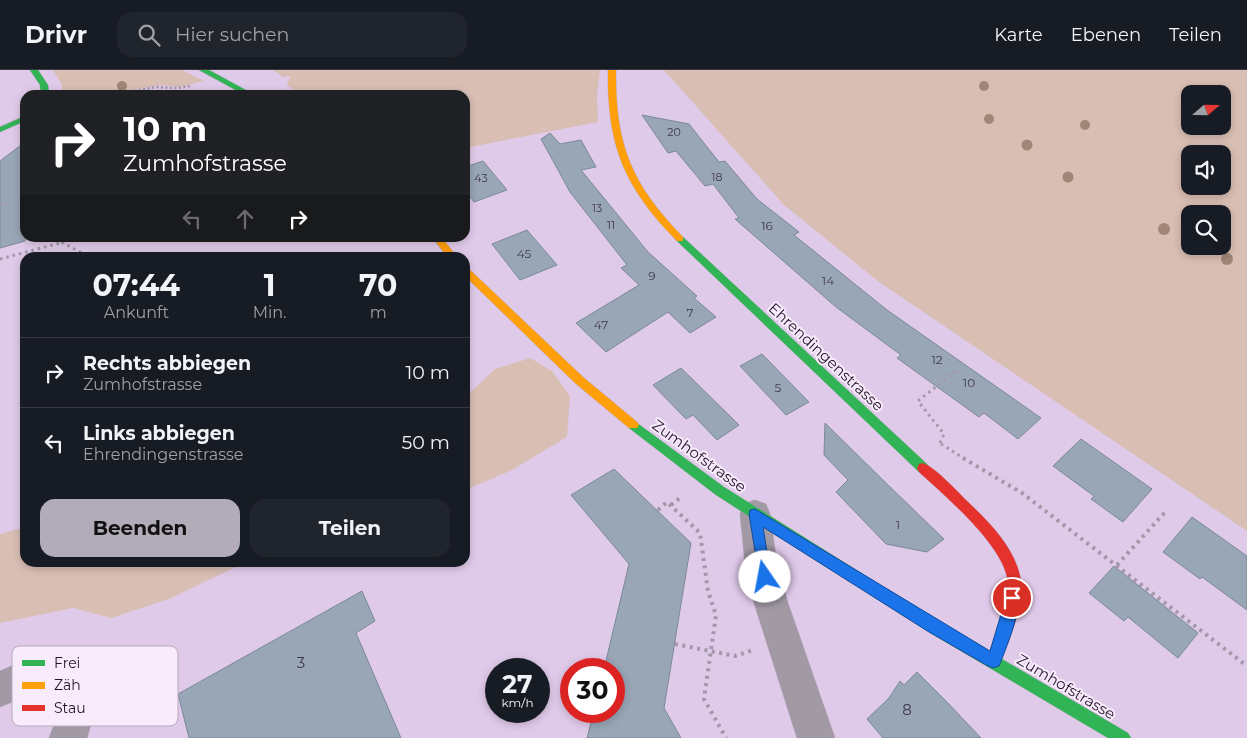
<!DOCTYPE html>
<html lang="de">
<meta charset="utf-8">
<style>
body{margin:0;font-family:Montserrat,sans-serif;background:#20242c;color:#f1f3f6;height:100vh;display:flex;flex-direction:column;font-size:19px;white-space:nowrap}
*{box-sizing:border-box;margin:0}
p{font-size:16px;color:#9ea1a6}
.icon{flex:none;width:28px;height:28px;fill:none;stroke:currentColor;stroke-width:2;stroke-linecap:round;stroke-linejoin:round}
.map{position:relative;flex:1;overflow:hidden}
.details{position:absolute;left:20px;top:182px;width:450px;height:315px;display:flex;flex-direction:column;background:#171b24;border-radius:15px;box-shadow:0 2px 8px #0003}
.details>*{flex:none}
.hud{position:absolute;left:20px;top:20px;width:450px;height:152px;border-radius:15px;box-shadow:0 2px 8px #0003;background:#202124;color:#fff;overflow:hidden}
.needle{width:32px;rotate:70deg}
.tools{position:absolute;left:1181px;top:15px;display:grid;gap:10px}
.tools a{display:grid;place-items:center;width:50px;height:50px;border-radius:10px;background:#171b24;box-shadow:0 2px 8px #0003;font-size:25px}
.speed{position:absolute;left:485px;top:588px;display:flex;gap:10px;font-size:25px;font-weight:700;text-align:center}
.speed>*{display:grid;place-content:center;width:65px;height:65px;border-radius:50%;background:#171b24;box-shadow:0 2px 8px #0003;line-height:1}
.speed small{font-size:12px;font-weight:400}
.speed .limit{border:8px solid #d22;background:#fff;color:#111}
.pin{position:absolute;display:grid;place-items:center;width:42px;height:42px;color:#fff;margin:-21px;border:2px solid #fff;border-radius:50%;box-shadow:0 1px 5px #0007}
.me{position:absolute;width:55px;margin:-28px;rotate:348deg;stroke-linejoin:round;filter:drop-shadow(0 0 4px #0008)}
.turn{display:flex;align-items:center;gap:18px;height:105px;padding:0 20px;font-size:22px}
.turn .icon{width:65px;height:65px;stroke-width:2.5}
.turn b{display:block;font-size:35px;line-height:42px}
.lanes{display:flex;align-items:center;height:48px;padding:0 20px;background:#0003;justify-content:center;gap:25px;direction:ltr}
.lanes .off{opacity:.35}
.eta{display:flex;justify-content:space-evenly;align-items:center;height:85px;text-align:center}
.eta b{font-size:30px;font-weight:700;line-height:35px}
.action{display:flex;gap:10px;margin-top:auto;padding:10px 20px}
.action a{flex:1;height:58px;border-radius:15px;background:#b2abb8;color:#111;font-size:20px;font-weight:700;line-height:58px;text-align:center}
.action a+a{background:#20242c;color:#f1f3f6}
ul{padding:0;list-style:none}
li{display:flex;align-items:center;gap:15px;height:70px;padding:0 20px;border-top:1px solid #363941}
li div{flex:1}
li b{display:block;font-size:19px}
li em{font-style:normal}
header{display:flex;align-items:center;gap:30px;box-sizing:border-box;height:70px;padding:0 25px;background:#171b24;border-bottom:1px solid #363941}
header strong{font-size:24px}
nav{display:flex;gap:28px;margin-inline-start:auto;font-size:18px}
.search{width:350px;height:45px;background:#20242c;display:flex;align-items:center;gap:12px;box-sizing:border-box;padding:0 18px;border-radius:15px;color:#9ea1a6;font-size:19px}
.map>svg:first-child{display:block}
</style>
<header>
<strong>Drivr</strong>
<div class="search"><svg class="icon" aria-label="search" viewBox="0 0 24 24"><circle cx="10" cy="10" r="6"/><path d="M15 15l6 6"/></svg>Hier suchen</div>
<nav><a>Karte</a><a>Ebenen</a><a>Teilen</a></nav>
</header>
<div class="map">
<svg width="1247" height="668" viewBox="0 0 1247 668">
<rect width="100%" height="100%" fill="#e0caea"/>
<path fill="#d9beb4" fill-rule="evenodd" d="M53,0H182L204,11L180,17L160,15L121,22V25H62V15Z
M273,0H600L597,25L598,52L465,78V25H304L288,16L287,12L291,6L283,7Z
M664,0H1247V461L879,212L784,135ZM1190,24H1222V56H1190ZM1190,84H1222V116H1190ZM1190,144H1222V176H1190Z
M530,288L552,301L570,326L567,367L510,401L465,420V324L473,320L495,299Z
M25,457V492L244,493L169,529L111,548L73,538L0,553V464Z"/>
<path fill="#98a6b5" stroke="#7b8998" d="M642,45L689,54L719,92L725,91L757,129L799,162L794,165L887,240L1041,348L1018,369L984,343L979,347L897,288L901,285L836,237L735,149L739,148L713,114L705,116L676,81L668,83Z
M550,63L560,74L581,70L596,97L581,100L648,182L697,226L694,228L716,247L690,263L668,242L606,282L576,253L639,215L621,198L627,195L570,122L541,69Z
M25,72V171L0,178V91Z
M483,91L507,120L474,132L465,120V97Z
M527,160L557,195L520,210L492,174Z
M762,284L809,332L786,345L740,296Z
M681,298L739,355L717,370L693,345L686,349L653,315Z
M825,353L889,416L944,469L927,482L886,474L836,422L848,410L824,385Z
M1081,369L1152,419L1123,452L1091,429L1094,426L1053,396Z
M614,399L691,473L664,638L681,668H587L594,641H614V599H604L629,494L571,425Z
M1192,447L1247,486V540L1202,507L1200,509L1163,482Z
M1114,496L1198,563L1178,588L1128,547L1124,551L1089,523Z
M362,521L375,551L356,563L401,668H189L178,624Z
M917,602L947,632L981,668H883L867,649L889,628L900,611L904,615Z"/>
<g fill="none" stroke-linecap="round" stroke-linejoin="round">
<g stroke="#bdacc5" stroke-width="1">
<path id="lane" d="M301,168H316L314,171H303Z"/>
</g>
<g stroke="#bdacc5" stroke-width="1">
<path id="street" d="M755,430L766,434L770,444L777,494L788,533L835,668H797L754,533L745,494L740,444L744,434Z
M52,588L81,603L95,640L87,668H49C54,653 65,635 49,624L17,630L0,637V601L16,594Z"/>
</g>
<g stroke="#bdacc5" stroke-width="1">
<path id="fast" d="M30,0H38L48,15L49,25H41L40,15Z
M199,0H209L255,25H245Z
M25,46V51L0,62V57Z
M680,166L683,167L927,394L929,398L927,402L923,403L919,402L677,171L675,169Z
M633,350L724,417L939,552L1128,663L1131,668H1108L929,562L716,425L629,358L627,355L629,352Z"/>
</g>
<g stroke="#bdacc5" stroke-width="1">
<path id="slow" d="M608,0H616C615,74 631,114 683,167V171H677C624,117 607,76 608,0Z
M433,168H442L458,188H448Z
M465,197L468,198L583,307L637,352L639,355L637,358H629L575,313L465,206Z"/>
</g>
<g stroke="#bdacc5" stroke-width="1">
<path id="jam" d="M923,393C936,398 956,420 966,430C989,452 1017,479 1021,512C1025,536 1007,574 998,596L993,598L988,596L986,591C994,567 1009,540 1008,514C1007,478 945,426 919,402L917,398L919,394Z"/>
</g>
<path stroke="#a397a8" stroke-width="2.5" stroke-dasharray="2 2.5" stroke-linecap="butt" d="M123,25V23L156,17L178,18L190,16
M0,135H6
M54,168L57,171"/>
<path stroke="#a397a8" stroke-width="3" stroke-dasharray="2.5 4" stroke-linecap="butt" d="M56,169L91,188
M0,189L60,173
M940,373L944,364L918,331L957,300
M941,374L965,389"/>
<path stroke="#a397a8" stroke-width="4" stroke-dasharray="3 4.5" stroke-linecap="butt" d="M963,388L1022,423L1247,596
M671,435L681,427
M658,440L667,432L700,463L708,521L716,545L704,629L726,668
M1117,495L1167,440
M675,574L735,586L753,580"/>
<use href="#lane" fill="#a199a4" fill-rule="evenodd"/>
<use href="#street" fill="#a199a4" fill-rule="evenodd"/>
<use href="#fast" fill="#30b455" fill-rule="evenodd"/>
<use href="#slow" fill="#ff9f0a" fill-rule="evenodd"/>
<use href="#jam" fill="#e5322d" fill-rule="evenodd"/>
</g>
<g fill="#a18678">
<circle cx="122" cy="16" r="5"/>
<circle cx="984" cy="16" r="5"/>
<circle cx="989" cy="49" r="5"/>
<circle cx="1085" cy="55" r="5"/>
<circle cx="1027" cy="75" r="5.5"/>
<circle cx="1068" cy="107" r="5.5"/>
<circle cx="1164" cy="159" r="6"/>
<circle cx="1227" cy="189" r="6"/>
</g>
<path fill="#1a73e8" stroke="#114b97" d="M755,439L990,581L1007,524L1012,522L1017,524C1023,538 1005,581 999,596L993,598L988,596L929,562L763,457L771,507L769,512L765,514L760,512L749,444L750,440Z"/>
<g text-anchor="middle" stroke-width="4" stroke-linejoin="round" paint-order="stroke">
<g font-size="11" fill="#40384c">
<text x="674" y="66">20</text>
<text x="717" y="111">18</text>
<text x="481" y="112">43</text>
<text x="597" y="142">13</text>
</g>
<g font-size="12" fill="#40384c">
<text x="611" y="159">11</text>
<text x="767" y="160">16</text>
<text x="524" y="188">45</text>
<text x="652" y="210">9</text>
<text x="828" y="215">14</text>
<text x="690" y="247">7</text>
<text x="601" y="259">47</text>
<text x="937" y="294">12</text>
<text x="969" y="317">10</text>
<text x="778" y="322">5</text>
<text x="898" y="459">1</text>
</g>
<g font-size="15" fill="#231329" stroke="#f7ebfc">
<text transform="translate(826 287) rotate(43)" y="5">Ehrendingenstrasse</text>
<text transform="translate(699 386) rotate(36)" y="5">Zumhofstrasse</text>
<text transform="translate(1066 617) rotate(31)" y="5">Zumhofstrasse</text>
</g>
<g font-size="15" fill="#40384c">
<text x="301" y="598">3</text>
<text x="907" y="645">8</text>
</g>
</g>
<rect x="12" y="576" width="166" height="80" rx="8" fill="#f7ebfc" stroke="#b7aabd" stroke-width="1"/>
<rect x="22" y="590" width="23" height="6" fill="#30b455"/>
<rect x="22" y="612" width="23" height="7" fill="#ff9f0a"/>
<rect x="22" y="635" width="23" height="6" fill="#e5322d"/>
<g font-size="14" fill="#231329">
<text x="54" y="598">Frei</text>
<text x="54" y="620">Zäh</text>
<text x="54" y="643">Stau</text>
</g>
</svg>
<div class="tools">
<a><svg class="needle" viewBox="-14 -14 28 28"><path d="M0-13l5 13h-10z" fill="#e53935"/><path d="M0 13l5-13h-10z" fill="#9ea1a6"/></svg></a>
<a><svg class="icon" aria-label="sound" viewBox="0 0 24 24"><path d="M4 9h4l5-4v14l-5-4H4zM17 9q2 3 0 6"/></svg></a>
<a><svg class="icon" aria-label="search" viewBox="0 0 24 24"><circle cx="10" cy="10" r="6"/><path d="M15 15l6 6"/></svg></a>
</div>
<div class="speed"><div>27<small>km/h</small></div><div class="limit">30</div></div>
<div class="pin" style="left:1012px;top:528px;background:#d93025"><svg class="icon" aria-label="arrive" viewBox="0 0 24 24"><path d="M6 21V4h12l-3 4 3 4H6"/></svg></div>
<svg class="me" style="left:765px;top:507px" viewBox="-20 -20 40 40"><circle r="19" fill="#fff"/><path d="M0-13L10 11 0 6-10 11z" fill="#1a73e8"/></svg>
<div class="hud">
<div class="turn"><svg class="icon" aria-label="right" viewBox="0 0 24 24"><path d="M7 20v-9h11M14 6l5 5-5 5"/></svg><div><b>10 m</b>Zumhofstrasse</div></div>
<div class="lanes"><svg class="icon off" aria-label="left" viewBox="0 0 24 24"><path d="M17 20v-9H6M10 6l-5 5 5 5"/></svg><svg class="icon off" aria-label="ahead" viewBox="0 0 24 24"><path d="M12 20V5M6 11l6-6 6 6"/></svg><svg class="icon" aria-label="right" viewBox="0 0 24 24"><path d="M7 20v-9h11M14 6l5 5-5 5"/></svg></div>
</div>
<section class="details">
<div class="eta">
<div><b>07:44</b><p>Ankunft</p></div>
<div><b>1</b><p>Min.</p></div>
<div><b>70</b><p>m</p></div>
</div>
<ul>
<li><svg class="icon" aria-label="right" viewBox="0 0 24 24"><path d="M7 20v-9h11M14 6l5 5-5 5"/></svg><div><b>Rechts abbiegen</b><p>Zumhofstrasse</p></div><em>10 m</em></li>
<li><svg class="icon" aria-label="left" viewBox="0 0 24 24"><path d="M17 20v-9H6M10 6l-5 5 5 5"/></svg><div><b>Links abbiegen</b><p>Ehrendingenstrasse</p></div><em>50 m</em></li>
</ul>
<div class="action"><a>Beenden</a><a>Teilen</a></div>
</section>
</div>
